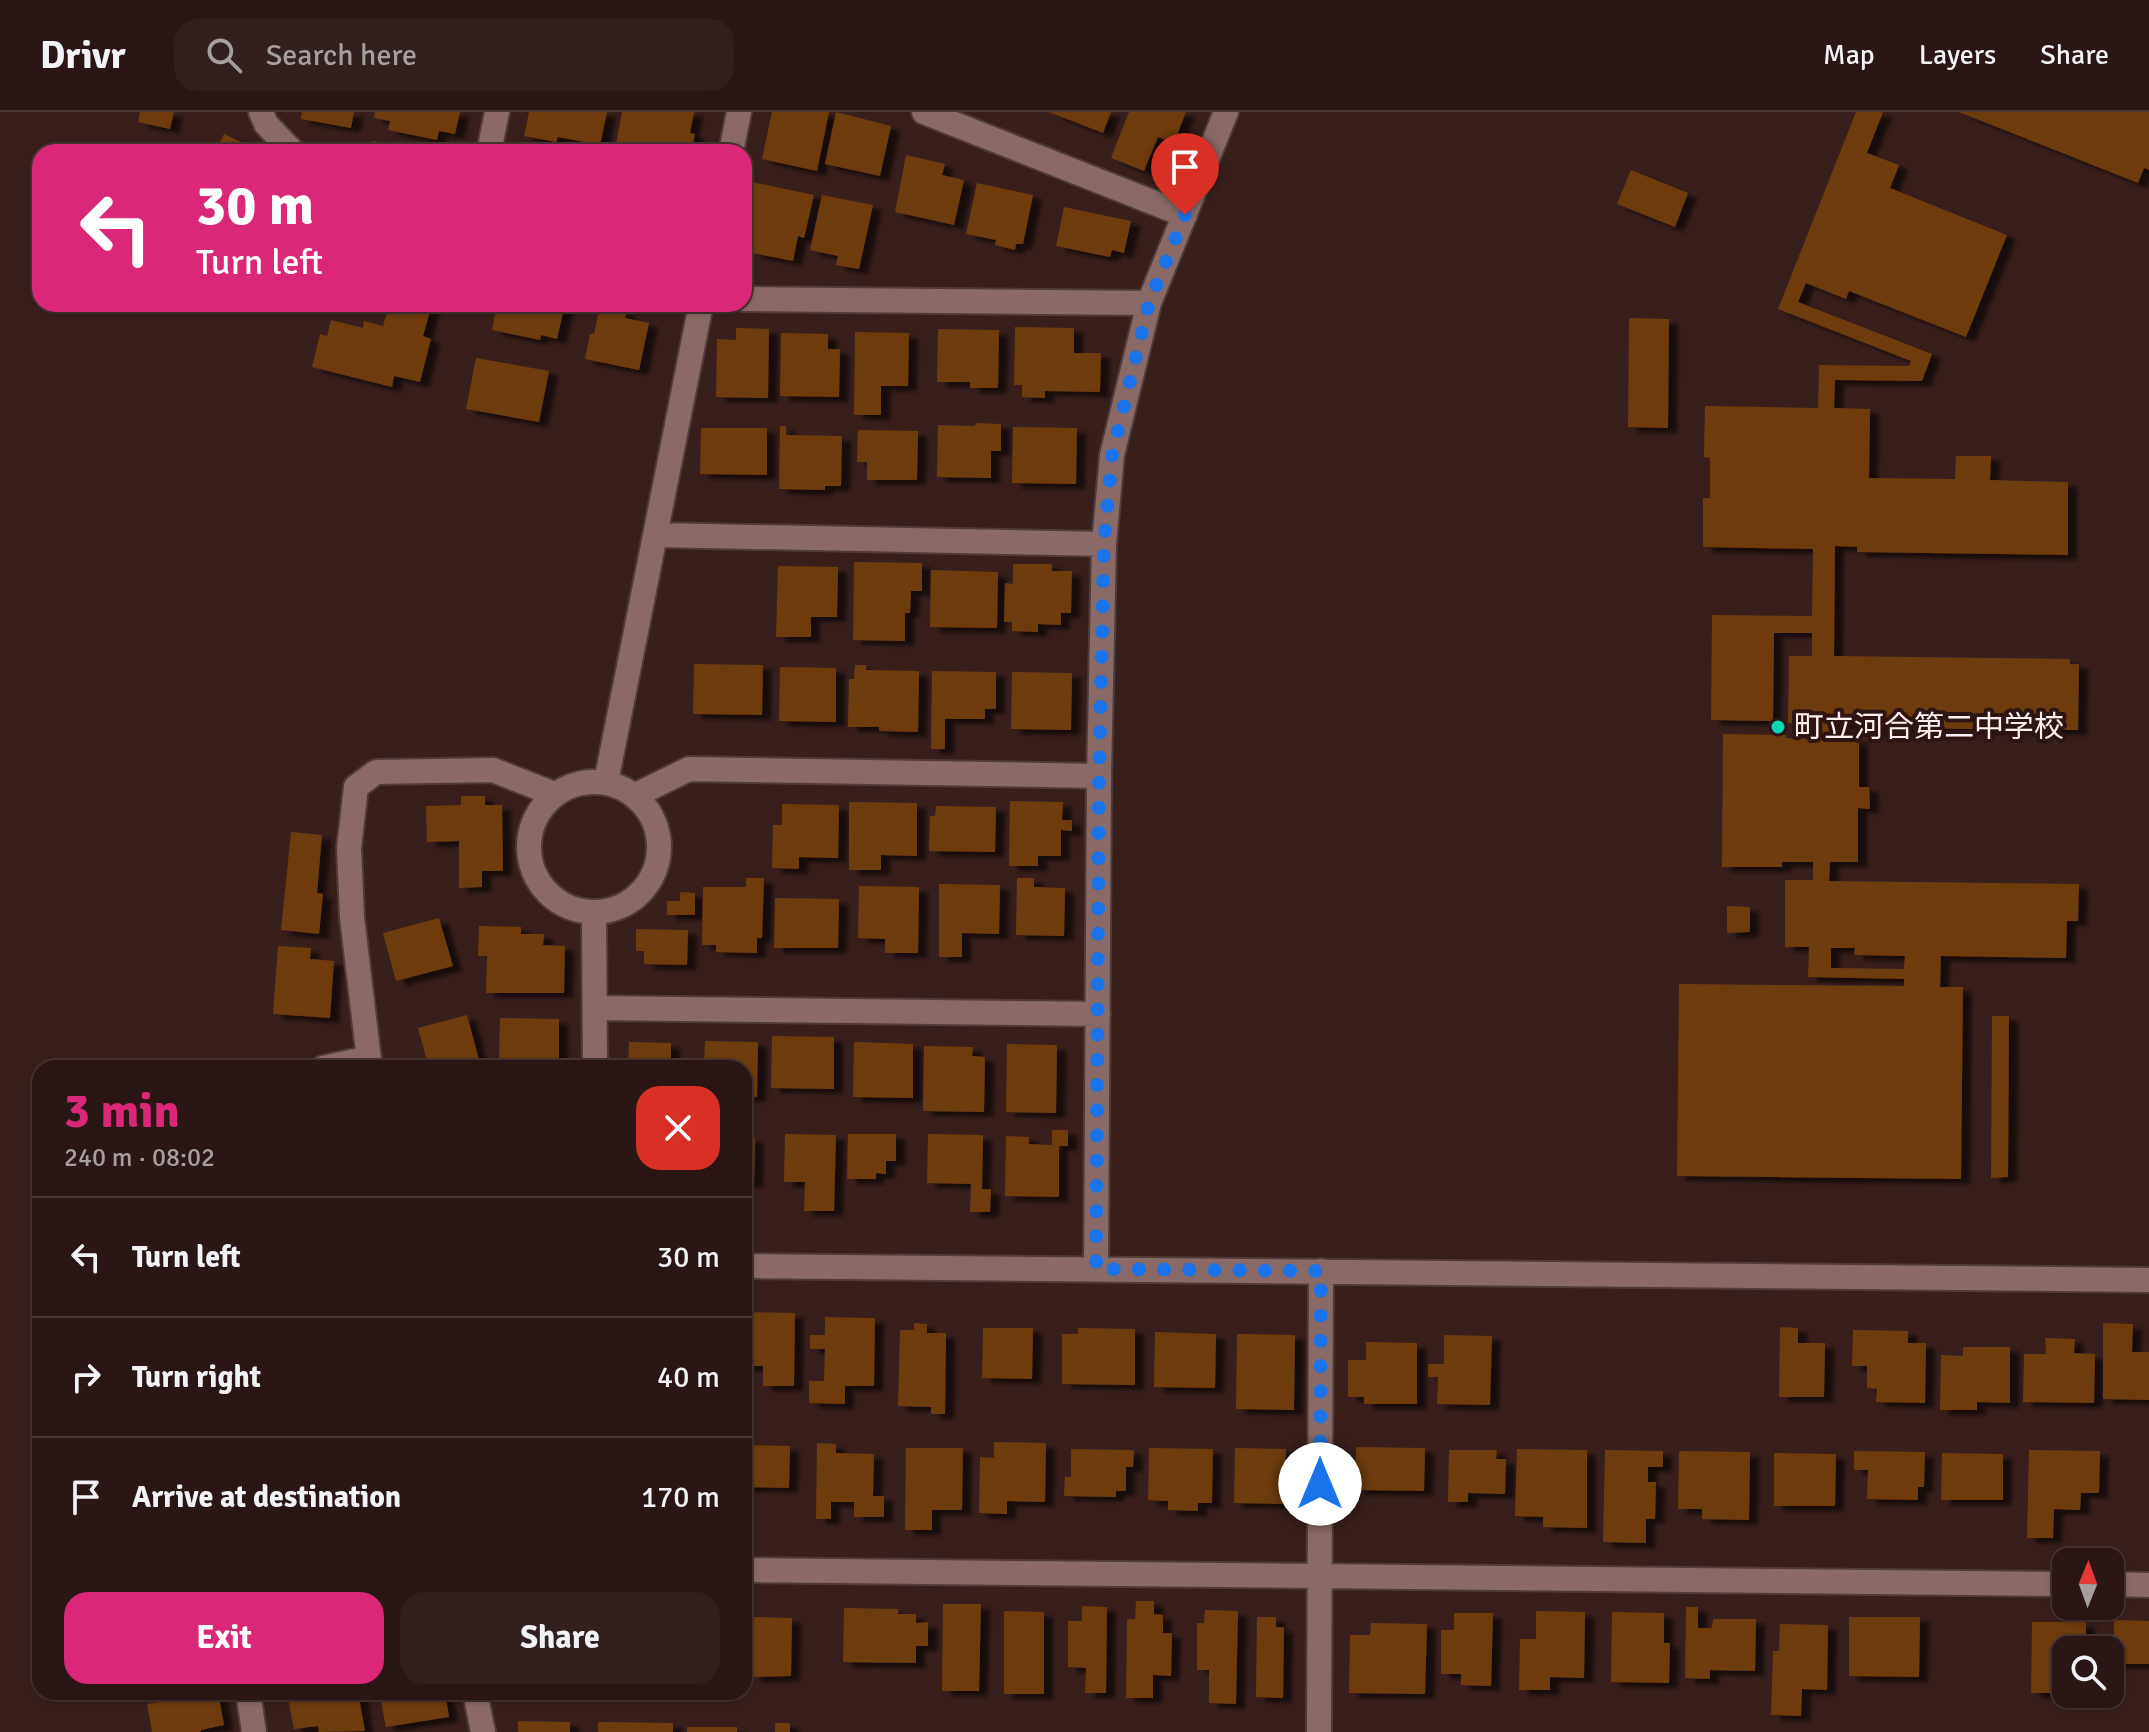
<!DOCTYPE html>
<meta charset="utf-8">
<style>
body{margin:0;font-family:Signika,"Noto Sans JP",sans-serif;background:#32201e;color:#f1f3f6;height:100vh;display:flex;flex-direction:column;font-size:30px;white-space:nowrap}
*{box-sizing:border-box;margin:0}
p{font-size:26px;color:#a59fa0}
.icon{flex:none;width:44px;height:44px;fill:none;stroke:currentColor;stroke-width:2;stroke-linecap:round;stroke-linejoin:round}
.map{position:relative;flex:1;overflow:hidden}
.drawer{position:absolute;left:32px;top:948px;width:720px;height:640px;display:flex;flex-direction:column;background:#2a1715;border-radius:24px;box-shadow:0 2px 6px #0004,0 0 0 2px #463634}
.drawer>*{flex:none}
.top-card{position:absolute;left:32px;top:32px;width:720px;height:168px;border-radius:24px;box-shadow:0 2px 6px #0004,0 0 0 2px #463634;background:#db2777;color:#fff;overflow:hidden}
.needle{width:52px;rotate:1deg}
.controls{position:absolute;left:2052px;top:1436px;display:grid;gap:16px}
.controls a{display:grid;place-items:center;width:72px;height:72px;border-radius:16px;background:#2a1715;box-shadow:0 2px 6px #0004,0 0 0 2px #463634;font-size:40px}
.pin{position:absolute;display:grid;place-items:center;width:68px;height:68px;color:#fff;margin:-82px -34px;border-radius:50% 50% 50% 0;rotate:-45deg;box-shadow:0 0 8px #0007}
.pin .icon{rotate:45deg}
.me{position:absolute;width:88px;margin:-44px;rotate:0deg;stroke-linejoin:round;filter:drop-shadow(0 0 6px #0008)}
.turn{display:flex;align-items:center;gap:28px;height:168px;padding:0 32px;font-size:36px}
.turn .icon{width:104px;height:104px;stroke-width:2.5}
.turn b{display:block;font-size:56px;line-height:68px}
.round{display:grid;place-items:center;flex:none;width:84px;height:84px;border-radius:24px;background:#32201e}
.summary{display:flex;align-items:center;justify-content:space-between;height:136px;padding:0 32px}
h1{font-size:48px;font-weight:700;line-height:60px;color:#db2777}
.cta{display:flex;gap:16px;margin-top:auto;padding:16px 32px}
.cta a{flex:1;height:92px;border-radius:24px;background:#db2777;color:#fff;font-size:32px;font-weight:700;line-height:92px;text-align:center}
.cta a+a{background:#32201e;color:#f1f3f6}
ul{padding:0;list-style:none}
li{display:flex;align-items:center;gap:24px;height:120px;padding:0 32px;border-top:2px solid #463634}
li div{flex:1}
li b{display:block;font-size:30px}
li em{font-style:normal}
header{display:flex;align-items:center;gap:48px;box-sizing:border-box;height:112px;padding:0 40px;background:#2a1715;border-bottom:2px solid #463634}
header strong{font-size:38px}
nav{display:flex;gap:44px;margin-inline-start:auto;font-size:28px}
.search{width:560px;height:72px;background:#32201e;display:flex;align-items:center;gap:20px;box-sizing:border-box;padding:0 28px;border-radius:24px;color:#a59fa0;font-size:30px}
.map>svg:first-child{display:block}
</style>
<header>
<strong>Drivr</strong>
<div class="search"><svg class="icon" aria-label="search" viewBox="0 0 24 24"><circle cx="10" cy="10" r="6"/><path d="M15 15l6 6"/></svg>Search here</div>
<nav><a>Map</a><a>Layers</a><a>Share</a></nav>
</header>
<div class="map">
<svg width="2149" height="1620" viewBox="0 0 2149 1620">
<defs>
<filter id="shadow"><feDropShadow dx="9" dy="5" stdDeviation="2" flood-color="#0009"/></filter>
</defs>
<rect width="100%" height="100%" fill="#381f1c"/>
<path fill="#6e3b11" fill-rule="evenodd" filter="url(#shadow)" d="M140,0H174L170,17L138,10Z
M302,0H354L351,16L301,7Z
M375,0H460L455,22L439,19L437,28L388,18L390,9L374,6Z
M529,0H607L600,33L558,25L556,30L524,24Z
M622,0H694L690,21L695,22L691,40H641V37L616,33Z
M772,0H829L817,59L762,47Z
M836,0L891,14L880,64L825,52Z
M1049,0H1111L1103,21Z
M1129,0H1186L1174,31L1158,25L1144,59L1111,46Z
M1856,0H1883L1867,41L1899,53L1890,76L2007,123L1966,225L1849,179L1846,187L1806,171L1798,190L1932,242L1922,269L1835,268L1834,296L1870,297L1869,366L1955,367L1956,344H1991L1990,368L2068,370V443L1857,440V435L1835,434L1834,544L2070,547V552H2079L2078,618L1857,616V612H1833V626L1859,627V675H1869L1870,697L1858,696V750H1830L1829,769L2079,772L2078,809H2067L2066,846L1941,844L1940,875H1963L1961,1067L1677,1064L1679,872L1904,874V867L1808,865L1809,835H1785V768H1813V750H1782V755H1722L1723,622L1786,623V626L1810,627V611H1788L1789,544H1812V521H1774L1773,609L1711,608L1712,503L1812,504L1813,437L1703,435V386H1710V346L1704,345L1705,294L1818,296L1819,253L1909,254L1911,249L1778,197ZM1831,836H1855L1854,843L1905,844L1904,857L1831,856Z
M1959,0H2149V58L2144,56L2138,71Z
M224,22L252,35L249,40H215Z
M373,29L426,38V40H371Z
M906,43L945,52L942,63L964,68L954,113L895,100Z
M1631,58L1688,81L1675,115L1617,92Z
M752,70L814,83L804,126L798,124L793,149L752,141L754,130L744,128V108Z
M977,71L1033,83L1023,132H1016L1015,138L995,133L996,128L966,122Z
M822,83L873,93L859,157L836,153L838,144L810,138Z
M1064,95L1131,109L1124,141L1112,138L1110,145L1056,134Z
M369,192H432L423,224L431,227L420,270L394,264L392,275L312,255L320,222L327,224L331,208L363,216L364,209L383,214L388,197Z
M497,192H565L557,227L541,223L540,228L492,218Z
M600,194L627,200L625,206L649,211L639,258L585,247L590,222H594Z
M1629,206L1669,207L1668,316L1628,315Z
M1015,215L1074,216V241H1101L1100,280L1045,279V286L1022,285V273H1014Z
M736,216L769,217L768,286L716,285L717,227L736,228Z
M938,217L999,218L998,276H970V270H937Z
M855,220L909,221L908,274H881V303H854Z
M781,221L828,222V237H840L839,285L780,284Z
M476,246L549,259L539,310L466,297Z
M976,311L1001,312V339H991V366L937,365L938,313L975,314Z
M780,314H786V323L842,324L841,374H825V378L779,377Z
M1013,315L1077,316L1076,372L1012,371Z
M701,316H767V363L700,362Z
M858,318L918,319L917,368H867V350H857Z
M854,450L922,451V479H911L910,501H905V529L853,528Z
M1013,452H1052V459H1072L1071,501H1061V513L1038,512V520L1012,519V510H1004L1005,471L1013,472Z
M778,454L838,455L837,505H811V525H776Z
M931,458L998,460L997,516L930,515Z
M694,552L763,553L762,603L693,602Z
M855,553H866V558L919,559L918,620L879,619V615H848L849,567H854Z
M780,555L836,556V610L779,609Z
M932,559L996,560V597H985V607H945V637H931Z
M1012,560L1072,561L1071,618L1011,617Z
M461,684H485V693H502L503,759H482V775L459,776V729L427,730L426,694L461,693Z
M1010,689L1063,690L1062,708H1072V719L1061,718V744H1038V754H1009Z
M849,690L917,691V744L881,743V758H849Z
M782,692L839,693L838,746L799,745V757L772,756L773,713H782Z
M936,694L996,695L995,740L929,739L930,704H935Z
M291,720L322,723L317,781L323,782L319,822L281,818Z
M746,766H764L762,826H757V841L716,840V833H702L703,775H746Z
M1017,766H1034V775L1065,776L1064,824L1016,823Z
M939,772L1000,773L999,822L962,821V845H939Z
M859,774L919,775L918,841H885V827L858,826Z
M680,780L695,781V803H667V789H680Z
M775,786L839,787L838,836H774Z
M1727,794L1750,795V820L1727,821Z
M439,806L453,854L396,869L383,821Z
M479,814L521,815V822H544L543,833L565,834L564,881H486L487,844H478Z
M636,817L688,818L687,853L644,852V839H636Z
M278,834L311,836L310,847L334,849L330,906L273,902Z
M467,903L479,948L447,956H429L418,916Z
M1992,904H2009L2008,1065L1991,1066Z
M500,906L559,907V950L499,949Z
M772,924L834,925V977L771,976Z
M705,929L758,930L757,985H744V956H692V951H704Z
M629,930L671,931V947H685V956H628Z
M854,930L913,932V986L853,985Z
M1007,932L1057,933L1056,1001L1006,1000Z
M924,934L973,935L972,944L985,945L984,1000L923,999Z
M1052,1018H1068V1034H1059V1085L1005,1084L1006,1024L1029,1025V1032L1052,1033Z
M785,1022L836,1023L834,1099H804L805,1070H784Z
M848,1022H896V1049H886V1062L876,1061V1067H847Z
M928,1022L983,1023L982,1077H991L990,1100H970L971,1072L927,1071Z
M744,1025L755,1026L754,1070H744Z
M744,1200L795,1201L794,1274H763V1254H744Z
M825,1205L875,1206L874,1274H845V1292L809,1291V1269H824L825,1237H810V1223H825Z
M914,1211L927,1212V1221H946L945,1302H931V1295L898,1294L900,1218H914Z
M2103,1211L2133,1212L2132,1240H2149V1288L2103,1287Z
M1780,1215L1798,1216V1231H1825L1824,1285H1779Z
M983,1216H1033L1032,1267L982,1266Z
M1078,1216L1135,1217V1273L1062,1272V1222H1078Z
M1853,1218L1908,1219V1231H1926L1925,1291L1876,1290L1877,1277L1867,1276V1254H1852Z
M1155,1220L1216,1222L1215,1276L1154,1275Z
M1237,1222L1295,1223L1294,1298L1236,1297Z
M1444,1223L1492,1224L1490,1293L1437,1292L1438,1265H1428V1252H1444Z
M2045,1226L2075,1227L2074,1241L2095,1242L2094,1291L2023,1290L2024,1242H2046Z
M1366,1230L1417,1231V1292H1364V1285H1348V1248H1366Z
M1963,1235H2010V1291L1977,1290V1298H1940L1941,1243L1963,1244Z
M994,1330L1046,1331L1045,1390L1007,1389V1402L979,1401L980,1345L994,1346Z
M817,1331L836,1332V1341L874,1342L873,1384H884V1405H854V1390H831V1407H816Z
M744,1333L790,1334L789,1376L744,1375Z
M1356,1335L1425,1336L1424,1379L1355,1378Z
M906,1336H963L962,1398H932V1418H905Z
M1149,1336L1213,1337L1212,1391H1198V1399L1168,1398V1389L1148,1388Z
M1235,1336L1286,1337L1285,1392L1234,1391Z
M1071,1337L1134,1338L1133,1355H1126V1379H1116V1385L1064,1384L1065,1365H1071Z
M1517,1337L1587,1338V1416L1543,1415V1405L1515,1404Z
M1449,1338H1497L1496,1347H1506L1505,1382L1468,1381V1390H1448Z
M1605,1338L1663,1339V1355H1648V1370H1656L1655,1407H1646V1431L1603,1430Z
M2029,1338L2100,1339L2099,1381H2081L2080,1398L2054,1397L2053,1426H2027Z
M1679,1339L1750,1340L1749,1408L1702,1407V1397H1678Z
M1854,1339L1925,1340L1924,1375H1918V1388L1867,1387L1868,1358H1854Z
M1774,1341L1836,1342L1835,1394H1774Z
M1942,1341L2003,1342V1388H1941Z
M1136,1489H1154V1502L1163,1503V1521H1172L1171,1564L1153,1563V1586H1126L1127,1507H1135Z
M943,1492H981L979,1579H942Z
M1082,1494L1107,1495L1106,1581H1085L1086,1556L1068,1555V1509H1082Z
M1686,1495H1698V1516H1712L1713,1507H1756L1755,1559L1710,1558V1567L1685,1566Z
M844,1496L898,1497V1502H916V1511L928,1510V1534H916V1551L843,1550Z
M1205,1498L1238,1499L1236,1592L1209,1591V1558H1197V1511H1204Z
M1004,1499L1044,1500V1582H1004Z
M1536,1499L1585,1500L1584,1566L1550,1565V1578H1519L1520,1527H1536Z
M1612,1500L1664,1501V1531H1670L1669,1571L1611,1570Z
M1454,1501H1493L1491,1574L1461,1573V1562H1441V1518H1454Z
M753,1505L792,1506L791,1564L752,1565Z
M1257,1505H1276V1515H1284L1283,1586L1256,1585Z
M1849,1505H1920L1919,1565L1849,1564Z
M2114,1508L2149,1509V1552H2114Z
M2032,1510H2086V1538H2066V1581H2031Z
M1371,1511L1427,1512L1425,1582L1349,1581L1350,1523H1370Z
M1780,1512L1828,1513L1827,1578L1802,1577L1801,1604L1771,1603L1773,1539H1779Z
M218,1580L224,1613L201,1618V1620H152L147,1592Z
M295,1580H358L365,1619L319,1620L318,1614L294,1617L287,1581Z
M379,1580H445L449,1605L386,1615Z
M518,1609L570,1610V1620H518Z
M598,1610L673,1611V1620H598Z
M775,1611H790V1620H775Z
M687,1615H737V1620H687Z"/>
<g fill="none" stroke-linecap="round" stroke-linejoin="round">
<g stroke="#4f3b39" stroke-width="28">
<path id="street" d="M261,0L266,12L293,40
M924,0L1185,103
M489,40L497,0
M731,40L739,0
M744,187L1149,191
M657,423L1104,432
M529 735a65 65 0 1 1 130 0a65 65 0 1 1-130 0Z
M606,670L701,192
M636,683L689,657L1099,664
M594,802L595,956
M595,896L1098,902
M323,956L369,946
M370,956L352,805L349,736L356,675L376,660L493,658L554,682
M744,1154L2149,1168
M1096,1157L1099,664L1104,432L1112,343L1149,191L1226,0
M744,1458L2066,1472
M2110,1472L2149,1473
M248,1580L254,1620
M475,1580L483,1620
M1319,1620L1321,1159"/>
</g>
<use href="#street" stroke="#896a66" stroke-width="24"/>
</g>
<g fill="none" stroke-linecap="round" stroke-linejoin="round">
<path stroke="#1a73e8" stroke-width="14" stroke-dasharray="0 25.2" d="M1185,103L1149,191L1112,343L1104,432L1099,664L1096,1157L1321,1159L1320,1372"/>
</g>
<circle fill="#08d5b5" stroke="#2e1513" stroke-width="3" cx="1778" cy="615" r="8"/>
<g text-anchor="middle" stroke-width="8" stroke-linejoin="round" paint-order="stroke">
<g font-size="30" fill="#fcf1f0" stroke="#2e1513" text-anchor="start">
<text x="1794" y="625">町立河合第二中学校</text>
</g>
</g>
</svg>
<div class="controls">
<a><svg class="needle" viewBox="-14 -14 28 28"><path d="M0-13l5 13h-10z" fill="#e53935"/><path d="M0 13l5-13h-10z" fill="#a59fa0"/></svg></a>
<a><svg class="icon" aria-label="search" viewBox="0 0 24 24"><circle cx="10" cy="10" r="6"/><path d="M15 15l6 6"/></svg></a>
</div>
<div class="pin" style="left:1185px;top:103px;background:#d93025"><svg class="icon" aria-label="arrive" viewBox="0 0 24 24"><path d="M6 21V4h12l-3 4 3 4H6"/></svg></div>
<svg class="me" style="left:1320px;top:1372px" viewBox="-20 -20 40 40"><circle r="19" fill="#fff"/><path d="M0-13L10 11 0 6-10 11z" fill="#1a73e8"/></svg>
<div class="top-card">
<div class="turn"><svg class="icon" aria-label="left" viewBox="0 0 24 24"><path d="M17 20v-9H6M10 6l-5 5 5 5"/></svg><div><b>30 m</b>Turn left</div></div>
</div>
<section class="drawer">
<div class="summary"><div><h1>3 min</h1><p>240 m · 08:02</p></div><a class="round" style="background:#d93025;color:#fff"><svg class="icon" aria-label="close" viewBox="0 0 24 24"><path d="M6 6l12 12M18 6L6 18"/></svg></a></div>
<ul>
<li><svg class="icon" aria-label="left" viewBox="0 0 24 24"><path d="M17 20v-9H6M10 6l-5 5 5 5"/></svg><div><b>Turn left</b></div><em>30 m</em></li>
<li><svg class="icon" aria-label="right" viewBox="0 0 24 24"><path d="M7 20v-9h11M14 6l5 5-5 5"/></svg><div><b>Turn right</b></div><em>40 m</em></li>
<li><svg class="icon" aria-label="arrive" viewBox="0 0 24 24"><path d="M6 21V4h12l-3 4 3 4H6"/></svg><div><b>Arrive at destination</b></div><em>170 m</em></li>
</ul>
<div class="cta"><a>Exit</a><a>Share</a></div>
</section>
</div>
